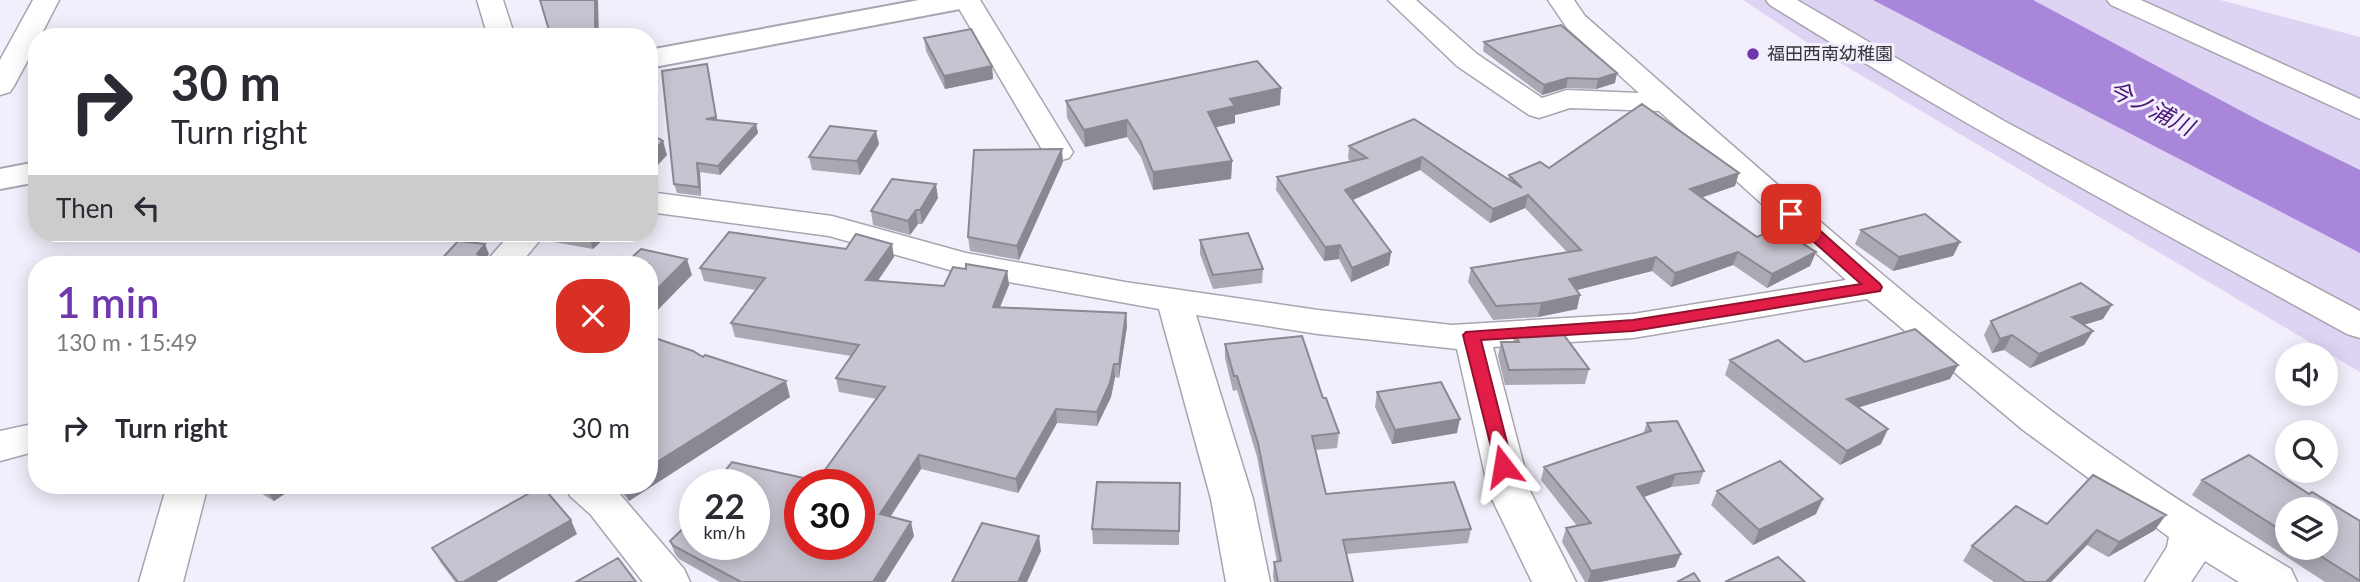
<!DOCTYPE html>
<meta charset="utf-8">
<style>
body{margin:0;font-family:Lato,"Noto Sans JP",sans-serif;background:#f2f2f3;color:#2b2b33;height:100vh;display:flex;flex-direction:column;font-size:26px;white-space:nowrap}
*{box-sizing:border-box;margin:0}
p{font-size:23px;color:#7c7c81}
.icon{flex:none;width:38px;height:38px;fill:none;stroke:currentColor;stroke-width:2;stroke-linecap:round;stroke-linejoin:round}
.map{position:relative;flex:1;overflow:hidden}
.details{position:absolute;left:28px;top:256px;width:630px;height:238px;display:flex;flex-direction:column;background:#fff;border-radius:28px;box-shadow:0 4px 18px #0003}
.details>*{flex:none}
.top-card{position:absolute;left:28px;top:28px;width:630px;height:214px;border-radius:28px;box-shadow:0 4px 18px #0003;background:#fff;color:#2b2b33;overflow:hidden}
.controls{position:absolute;left:2275px;top:343px;display:grid;gap:14px}
.controls a{display:grid;place-items:center;width:63px;height:63px;border-radius:50%;background:#fff;box-shadow:0 4px 18px #0003;font-size:35px}
.speed{position:absolute;left:679px;top:469px;display:flex;gap:14px;font-size:35px;font-weight:700;text-align:center}
.speed>*{display:grid;place-content:center;width:91px;height:91px;border-radius:50%;background:#fff;box-shadow:0 4px 18px #0003;line-height:1}
.speed small{font-size:18px;font-weight:400}
.speed .limit{border:10px solid #d22;background:#fff;color:#111}
.pin{position:absolute;display:grid;place-items:center;width:60px;height:60px;color:#fff;margin:-30px;border-radius:14px;box-shadow:0 4px 10px #0006}
.me{position:absolute;width:77px;margin:-38px;rotate:346deg;stroke-linejoin:round;filter:drop-shadow(0 0 5px #0008)}
.turn{display:flex;align-items:center;gap:24px;height:147px;padding:0 28px;font-size:32px}
.turn .icon{width:91px;height:91px;stroke-width:2.5}
.turn b{display:block;font-size:49px;line-height:60px}
.then{display:flex;align-items:center;height:66px;padding:0 28px;background:#0003;gap:14px;font-size:26px}
.round{display:grid;place-items:center;flex:none;width:74px;height:74px;border-radius:28px;background:#f2f2f3}
.overview{display:flex;align-items:center;justify-content:space-between;height:119px;padding:0 28px}
h1{font-size:42px;font-weight:600;line-height:52px;color:#7038ae}
ul{padding:0;list-style:none}
li{display:flex;align-items:center;gap:21px;height:105px;padding:0 28px}
li div{flex:1}
li b{display:block;font-size:26px}
li em{font-style:normal}
.map>svg:first-child{display:block}
</style>
<div class="map">
<svg width="2360" height="582" viewBox="0 0 2360 582">
<rect width="100%" height="100%" fill="#f2eefb"/>
<path fill="#dfd3f4" d="M1743,0H2220L2360,37V372L1817,49Z"/>
<path fill="#a887db" d="M1873,0H2033L2262,122L2360,170V253Z"/>
<g fill="none" stroke-linecap="round" stroke-linejoin="round">
<g stroke="#a8a4b0" stroke-width="3">
<path id="minor" d="M33,0H59L40,37H37V43L14,86L10,92L0,95V60Z
M477,0H503L515,37H488Z
M954,0H980L1073,152L1069,158L1058,161L1047,158Z
M1388,0H1416L1477,54L1542,98L1567,90L1639,93L1567,28L1548,0H1574L1585,16C1738,150 1888,285 2049,409C2125,467 2208,520 2291,569L2297,582H2239L2205,561L2191,582H2145L2167,547L2169,537L2023,430L1867,299L1633,338L1493,347L1531,493L1576,582H1532L1489,493L1457,349L1318,334L1196,315L1253,499L1270,582H1226L1211,499L1159,309L964,274L829,236L649,212V192L832,216L966,253L1125,282L1318,310L1452,325L1633,314L1846,280L1659,111L1570,108L1539,118L1529,115L1457,66Z
M1766,0H1797L2004,121L2360,311V338L2347,334C2153,227 1958,123 1770,5Z
M2107,0H2141L2360,99V119L2111,5Z
M511,233H546L520,264H484Z
M37,423V451L0,461V431Z
M167,485H208L183,582H139Z
M565,485H612L684,569L690,582H643L591,515L570,496Z"/>
</g>
<g stroke="#a8a4b0" stroke-width="4">
<path id="tertiary" d="M919,0H979L975,6L965,8L649,68V50Z
M37,162V182L0,189V169Z"/>
</g>
<use href="#minor" fill="#fff" fill-rule="evenodd"/>
<use href="#tertiary" fill="#fff" fill-rule="evenodd"/>
</g>
<path fill="#aba8b3" fill-rule="evenodd" d="M924,38L992,66L993,79L945,89L926,51Z
M1484,42L1615,83L1596,89L1566,88L1542,95L1483,51Z
M709,72L717,120L756,124L758,133L720,175L700,172L701,196L677,193L674,184Z
M1066,101L1280,105L1235,115V123L1215,127L1232,161L1231,179L1153,190L1141,157L1127,137L1085,147L1067,118Z
M1414,119L1508,179L1509,175L1549,168L1735,186L1702,197L1757,237L1816,252L1810,266L1767,288L1733,265L1671,287L1652,271L1577,290V309L1538,317L1493,320L1468,282L1471,268L1567,252L1525,208L1490,223L1420,170L1352,200L1391,252L1389,265L1351,282L1339,259L1324,261L1276,190L1277,177L1351,161L1348,159L1349,146Z
M879,144L860,175L812,170L809,157Z
M1063,162L1019,260L970,251L968,237Z
M938,198L922,224H918L910,235L873,225L871,211Z
M1861,230L1960,242L1953,256L1893,271L1855,244Z
M545,233H610L593,249L548,241Z
M1200,240L1263,269L1262,283L1213,289L1200,254Z
M894,257L878,281L944,286L1007,271L1009,285L1000,307L1126,313L1127,326L1119,378L1115,377L1111,397L1097,426L1057,423L1018,493L921,469L891,516L914,536L885,582H720L679,559L675,554L670,541L817,481L877,399L839,392L836,378L851,356L735,337L731,323L756,290L704,281L700,268Z
M2103,319L2084,325L2093,331L2084,345L2030,368L2004,350L1992,353L1984,335L1991,321Z
M1514,334L1589,369L1585,384L1505,385L1498,356L1501,342H1513Z
M1225,344L1323,398L1339,433L1337,448L1315,450L1326,494L1471,529L1468,543L1346,554L1353,582H1274L1273,577L1274,562H1277L1257,457L1237,390L1233,391L1225,358Z
M703,357L790,397L629,501L615,485H649Z
M1730,360L1805,362L1958,365L1950,379L1859,407L1881,444L1840,465L1725,375Z
M1377,392L1457,433L1392,444L1375,407Z
M1647,423L1704,471L1699,484L1671,487L1644,497L1681,554L1675,567L1600,582H1585L1562,542L1566,528L1577,526L1541,480L1544,467L1643,434Z
M2202,480L2309,494L2360,521V582H2325L2192,495ZM2287,509L2326,548H2287Z
M1180,483L1179,545L1093,544L1092,529Z
M247,485H298L274,501Z
M384,485H412L398,494Z
M1717,491L1816,514L1753,545L1711,505Z
M2047,524L2155,530L2108,557L2087,545L2051,582H1994L1963,561L1972,546Z
M577,534L496,582H455L441,563L432,548Z"/>
<path fill="#8b8892" d="M595,0H598L599,37H595Z
M707,64L718,126L709,128Z
M992,66L993,79L945,89L944,76Z
M1617,73L1615,83L1596,89L1598,79Z
M1568,78L1566,88L1542,95L1544,85Z
M1281,88L1280,105L1235,115V123L1208,129V112L1230,99Z
M1127,120V137L1085,147L1084,130Z
M756,124L758,133L720,175L718,166Z
M876,131L879,144L860,175L857,161Z
M663,141L667,155L649,175V157Z
M1062,149L1063,162L1019,260L1017,246Z
M1422,157L1420,170L1344,204L1345,190Z
M1232,161L1231,179L1153,190V172Z
M697,163L700,172L701,196L699,187Z
M1739,173L1735,186L1686,203L1690,189Z
M936,184L938,198L922,224L920,210Z
M1528,195L1525,208L1490,223L1493,209Z
M916,210L918,224L910,235L908,221Z
M591,233H610L593,249L588,235Z
M1960,242L1953,256L1893,271L1899,257Z
M485,244L489,254L484,261L486,264H475L477,254Z
M892,244L894,257L869,293L866,280Z
M1340,245L1339,259L1324,261L1325,247Z
M1391,252L1389,265L1351,282L1352,268Z
M1738,252L1733,265L1671,287L1675,273Z
M1816,252L1810,266L1767,288L1772,274Z
M1656,257L1652,271L1565,293L1569,279Z
M687,259L692,275L649,319V297Z
M1007,271L1009,285L994,321L993,307Z
M1580,295L1577,309L1538,317L1541,303Z
M2112,305L2103,319L2063,331L2072,317Z
M1126,313L1127,326L1119,378V364Z
M2093,331L2084,345L2030,368L2039,354Z
M2012,335L2004,350L1992,353L2000,339Z
M1114,364L1115,377L1111,397L1097,426V412Z
M1958,365L1950,379L1841,413L1847,399Z
M786,381L790,397L629,501L622,485H649V467Z
M1056,409L1057,423L1018,493L1016,479Z
M1460,419L1457,433L1392,444L1395,430Z
M1888,429L1881,444L1840,465L1847,451Z
M919,455L921,469L883,528L880,514Z
M1676,474L1671,487L1633,501L1637,487Z
M267,485H298L274,501L264,487Z
M392,485H412L398,494Z
M1823,499L1816,514L1753,545L1759,530Z
M2166,515L2155,530L2108,557L2119,542Z
M571,520L577,534L496,582H463Z
M911,522L914,536L885,582H873Z
M2097,530L2087,545L2051,582H2046Z
M1039,536L1041,551L1027,582H1018Z
M1681,554L1675,567L1600,582H1588L1591,571Z"/>
<path fill="#c7c3d0" stroke="#8b8892" stroke-width="2" fill-rule="evenodd" d="M540,0H595V37H551Z
M1561,25L1617,73L1598,79L1568,78L1544,85L1484,42Z
M971,29L992,66L944,76L924,38Z
M1257,61L1281,88L1230,99L1235,106L1208,112L1232,161L1153,172L1140,140L1127,120L1084,130L1066,101Z
M707,64L716,117L706,119L756,124L718,166L697,163L699,187L674,184L662,71Z
M1642,104L1739,173L1690,189L1757,237L1777,228L1816,252L1772,274L1738,252L1675,273L1656,257L1569,279L1580,295L1541,303L1496,306L1471,268L1581,250L1528,195L1493,209L1422,157L1345,190L1391,252L1352,268L1340,245L1325,247L1277,177L1367,158L1349,146L1414,119L1522,188L1509,175L1540,162L1549,168Z
M830,126L876,131L857,161L809,157Z
M649,133L663,141L649,157Z
M1062,149L1017,246L968,237L974,150Z
M892,179L936,184L920,210H916L908,221L871,211Z
M1925,214L1960,242L1899,257L1861,230Z
M729,232L846,249L856,234L892,244L866,280L944,286L953,267L966,269V264L1007,271L993,307L1126,313L1119,364H1114L1110,383L1097,412L1056,409L1016,479L919,455L880,514L911,522L873,582H741L674,546L670,541L695,517V544H754V485H714L732,462L817,481L885,387L836,378L859,345L731,323L765,278L700,268ZM800,485H859V544H800Z
M574,233H591L588,235Z
M1248,233L1263,269L1213,275L1200,240Z
M458,241L485,244L477,254L482,256L475,264H383L387,260L438,263Z
M641,249L687,259L649,297V264H625Z
M2081,283L2112,305L2072,317L2093,331L2039,354L2012,335L2000,339L1991,321Z
M1915,329L1958,365L1847,399L1888,429L1847,451L1730,360L1778,340L1805,362Z
M1561,331L1589,369L1509,370L1501,342H1519L1514,334Z
M649,336L693,351L703,357L705,355L786,381L649,467Z
M1302,336L1323,398H1326L1339,433L1312,436L1326,494L1454,482L1471,529L1343,540L1353,582H1278L1274,562L1281,561L1258,443L1237,376H1234L1225,344Z
M1441,382L1460,419L1395,430L1377,392Z
M1677,421L1704,471L1676,474L1637,487L1681,554L1591,571L1566,528L1591,523L1544,467L1651,431L1647,423Z
M2249,455L2309,494L2312,492L2360,521V581L2308,548H2326V509H2287V534L2202,480Z
M1780,461L1823,499L1759,530L1717,491Z
M2093,475L2166,515L2119,542L2097,530L2046,582H2026L1972,546L2016,506L2047,524Z
M1097,482L1180,483L1179,531L1092,529Z
M542,486L571,520L463,582H458L432,548Z
M982,523L1039,536L1018,582H952Z
M1778,557L1805,582H1725Z
M618,558L636,582H576Z
M1694,573L1700,582H1677Z"/>
<path fill="#e11d48" stroke="#92132f" stroke-width="2" d="M1791,209L1797,210L1880,284L1882,287L1880,291L1633,331L1481,340L1513,466L1510,471H1497L1463,335L1466,332L1633,320L1861,284L1786,217L1784,214Z"/>
<circle fill="#7038ae" stroke="#f2eefb" stroke-width="2.5" cx="1753" cy="54" r="7"/>
<g text-anchor="middle" stroke-width="6" stroke-linejoin="round" paint-order="stroke">
<g font-size="18" fill="#37353b" stroke="#f2eefb" text-anchor="start">
<text x="1767" y="60">福田西南幼稚園</text>
</g>
<g font-size="23" font-style="italic" fill="#471477" stroke="#f2eefb">
<text transform="translate(2151 108) rotate(27)" y="8">今ノ浦川</text>
</g>
</g>
</svg>
<div class="controls">
<a><svg class="icon" aria-label="sound" viewBox="0 0 24 24"><path d="M4 9h4l5-4v14l-5-4H4zM17 9q2 3 0 6"/></svg></a>
<a><svg class="icon" aria-label="search" viewBox="0 0 24 24"><circle cx="10" cy="10" r="6"/><path d="M15 15l6 6"/></svg></a>
<a><svg class="icon" aria-label="layers" viewBox="0 0 24 24"><path d="M12 4l9 5-9 5-9-5zM3 14l9 5 9-5"/></svg></a>
</div>
<div class="speed"><div>22<small>km/h</small></div><div class="limit">30</div></div>
<div class="pin" style="left:1791px;top:214px;background:#d93025"><svg class="icon" aria-label="arrive" viewBox="0 0 24 24"><path d="M6 21V4h12l-3 4 3 4H6"/></svg></div>
<svg class="me" style="left:1503px;top:466px" viewBox="-20 -20 40 40"><path d="M0-17L14 15 0 8-14 15z" fill="#e11d48" stroke="#fff" stroke-width="4"/></svg>
<div class="top-card">
<div class="turn"><svg class="icon" aria-label="right" viewBox="0 0 24 24"><path d="M7 20v-9h11M14 6l5 5-5 5"/></svg><div><b>30 m</b>Turn right</div></div>
<div class="then">Then<svg class="icon" aria-label="left" viewBox="0 0 24 24"><path d="M17 20v-9H6M10 6l-5 5 5 5"/></svg></div>
</div>
<section class="details">
<div class="overview"><div><h1>1 min</h1><p>130 m · 15:49</p></div><a class="round" style="background:#d93025;color:#fff"><svg class="icon" aria-label="close" viewBox="0 0 24 24"><path d="M6 6l12 12M18 6L6 18"/></svg></a></div>
<ul>
<li><svg class="icon" aria-label="right" viewBox="0 0 24 24"><path d="M7 20v-9h11M14 6l5 5-5 5"/></svg><div><b>Turn right</b></div><em>30 m</em></li>
</ul>
</section>
</div>
